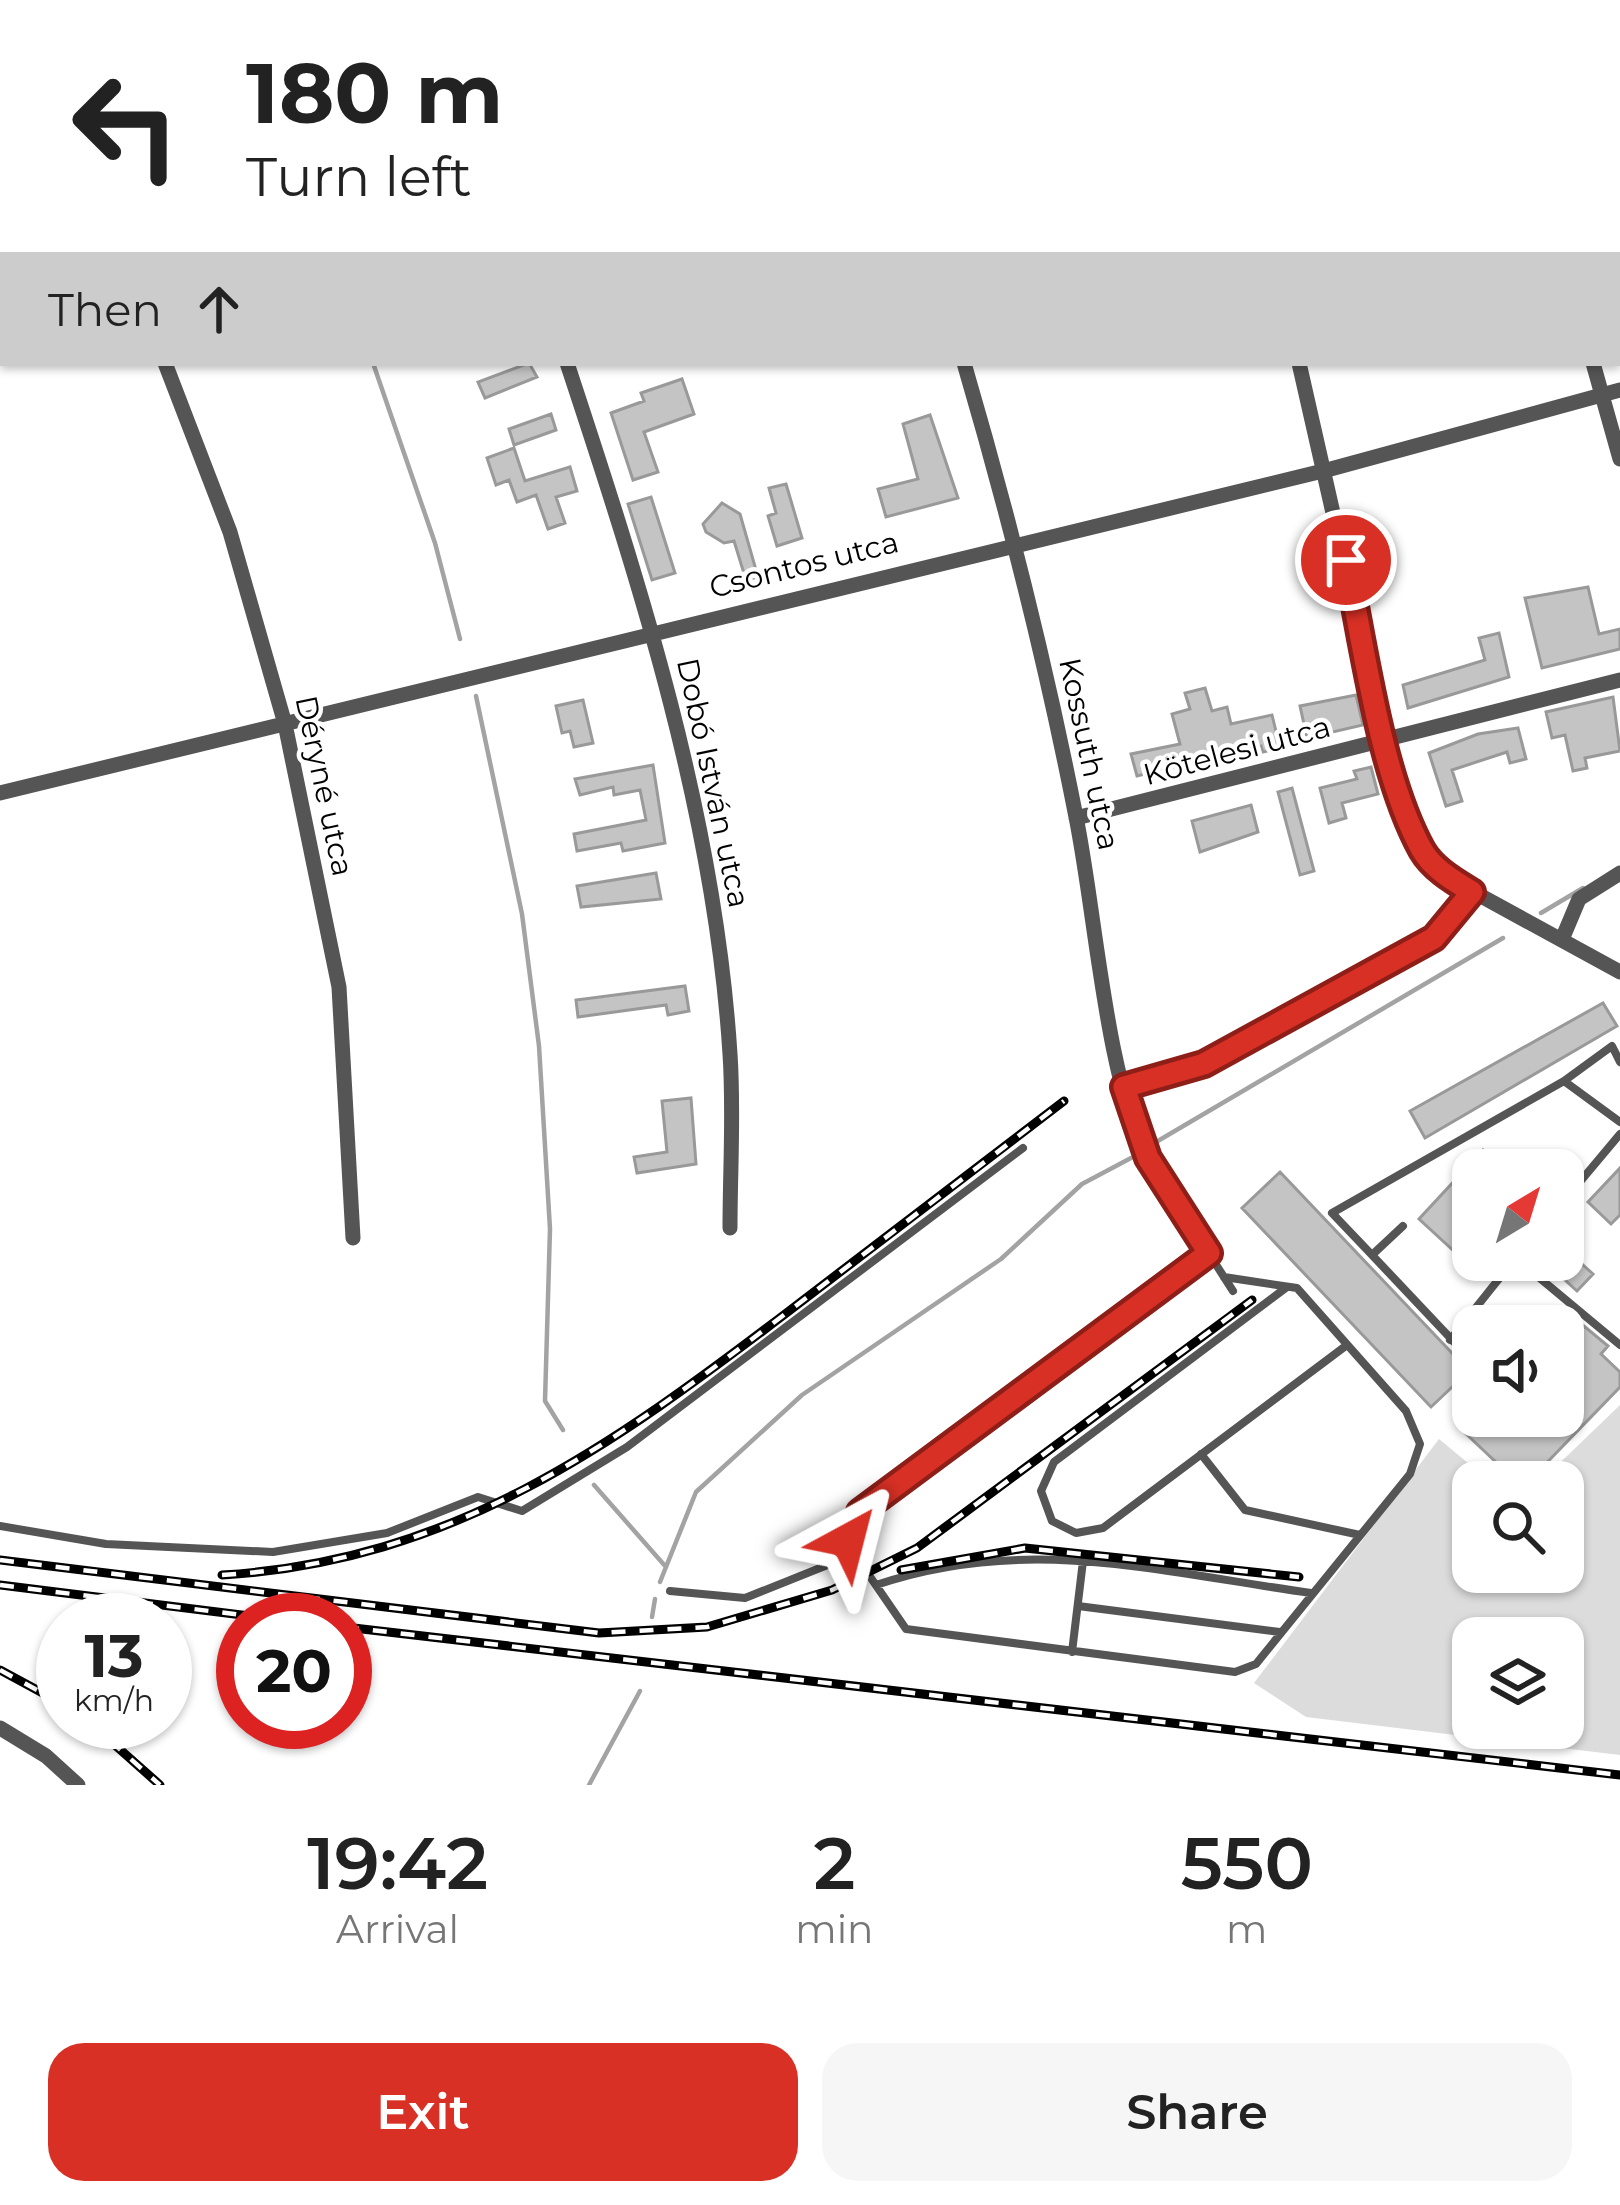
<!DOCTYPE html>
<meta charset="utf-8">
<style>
body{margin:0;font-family:Montserrat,sans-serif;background:#f6f6f6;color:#222;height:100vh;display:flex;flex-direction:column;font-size:45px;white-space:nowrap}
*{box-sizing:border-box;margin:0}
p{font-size:39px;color:#767676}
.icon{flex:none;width:66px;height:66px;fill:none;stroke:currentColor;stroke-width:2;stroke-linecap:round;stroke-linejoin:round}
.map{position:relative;height:1785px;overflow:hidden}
.side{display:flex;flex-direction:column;background:#fff;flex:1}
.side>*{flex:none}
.guide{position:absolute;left:0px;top:0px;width:1620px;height:366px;box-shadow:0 3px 9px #0004;background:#fff;color:#222;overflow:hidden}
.needle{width:78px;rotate:38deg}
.tools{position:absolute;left:1452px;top:1149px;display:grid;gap:24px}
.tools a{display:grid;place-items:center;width:132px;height:132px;border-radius:24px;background:#fff;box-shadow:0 3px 9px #0004;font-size:60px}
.speed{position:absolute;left:36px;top:1593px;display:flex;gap:24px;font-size:60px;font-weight:700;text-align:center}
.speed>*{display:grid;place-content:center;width:156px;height:156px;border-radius:50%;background:#fff;box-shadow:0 3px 9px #0004;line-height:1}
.speed small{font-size:30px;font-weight:400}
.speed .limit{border:18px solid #d22;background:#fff;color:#111}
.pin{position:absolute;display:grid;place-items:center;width:102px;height:102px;color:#fff;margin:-51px;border:6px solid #fff;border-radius:50%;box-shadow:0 3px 12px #0007}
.me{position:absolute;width:132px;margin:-66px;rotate:38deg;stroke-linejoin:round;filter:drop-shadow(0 0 9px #0008)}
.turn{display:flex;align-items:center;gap:42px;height:252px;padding:0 48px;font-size:54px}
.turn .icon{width:156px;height:156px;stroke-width:2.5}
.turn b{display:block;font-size:84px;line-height:102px}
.then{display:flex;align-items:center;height:114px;padding:0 48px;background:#0003;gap:24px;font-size:45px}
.eta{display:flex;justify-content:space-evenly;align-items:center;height:204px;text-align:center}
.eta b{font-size:72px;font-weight:600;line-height:84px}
.button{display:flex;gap:24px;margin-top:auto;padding:24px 48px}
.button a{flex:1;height:138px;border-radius:36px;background:#d93025;color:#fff;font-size:48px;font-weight:600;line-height:138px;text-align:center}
.button a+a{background:#f6f6f6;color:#222}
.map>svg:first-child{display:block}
</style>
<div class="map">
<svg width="1620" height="1785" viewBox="0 0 1620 1785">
<rect width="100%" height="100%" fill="#fff"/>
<path fill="#dcdcdc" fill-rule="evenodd" d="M1620,1405V1755L1306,1717L1254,1683L1439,1439L1491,1482H1473V1572H1563V1482H1540ZM1473,1638H1563V1728H1473Z"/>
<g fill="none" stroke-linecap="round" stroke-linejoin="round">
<path stroke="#a3a3a3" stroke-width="4.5" d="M175,0L177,3
M373,363L435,543L460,639
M476,696L522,914L539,1046L550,1229L545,1401L563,1430
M1541,913L1583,888
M1151,1145L1503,938
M594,1485L666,1567
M660,1582L696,1492L802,1395L1001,1259L1082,1184L1131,1158
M652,1617L655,1599
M589,1785L640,1691"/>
</g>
<path fill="#c4c4c4" stroke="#999" stroke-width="3" d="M529,363L537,377L485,398L478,382Z
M682,379L694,414L644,432L658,472L633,480L611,413L644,401L641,393Z
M551,414L556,430L514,445L509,429Z
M930,415L958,498L886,517L878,489L918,479L903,424Z
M514,448L525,481L570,467L577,491L556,497L565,523L548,529L536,495L517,502L509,480L496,485L487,458Z
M786,484L802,538L777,546L768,516L776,513L769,488Z
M651,497L675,573L652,580L628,504Z
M722,503L740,514L758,577L746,580L734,541L724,543L706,532L703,524Z
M1588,587L1599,634L1620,629V649L1542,668L1525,598Z
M1499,633L1509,677L1408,708L1403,685L1485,660L1479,638Z
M1205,688L1212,711L1227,707L1231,724L1272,715L1280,748L1263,752L1261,746L1137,776L1131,754L1180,744L1172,714L1190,709L1185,693Z
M1356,695L1363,725L1307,738L1300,706Z
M1613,697L1620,751L1585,758L1587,768L1573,771L1565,735L1552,738L1546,712Z
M583,700L593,743L574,747L570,731L562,733L556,706Z
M1518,728L1526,759L1510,763L1507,752L1452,770L1462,801L1446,806L1429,753L1478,734Z
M653,765L665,843L623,851L621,843L577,851L574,834L646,820L640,790L614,795L613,787L580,795L575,779Z
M1371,767L1378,794L1342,803L1346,818L1329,823L1320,788L1357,779L1354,771Z
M1292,788L1314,871L1300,875L1278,792Z
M1251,805L1258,832L1200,852L1192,821Z
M656,873L661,899L581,907L577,886Z
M685,986L689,1011L668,1015L666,1005L578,1017L576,1000Z
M1603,1003L1617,1026L1425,1138L1410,1111Z
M691,1098L696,1164L637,1173L634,1157L667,1152L662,1101Z
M1483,1150L1504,1170H1473V1260H1498L1482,1277L1419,1219Z
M1620,1168V1215L1611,1224L1588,1202Z
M1280,1172L1469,1371L1431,1407L1242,1208Z
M1563,1247L1593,1274L1577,1291L1543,1260H1563Z
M1563,1317L1578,1332L1584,1326L1608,1346L1601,1354L1620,1372V1387L1528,1482H1517L1462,1430L1476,1416H1563Z"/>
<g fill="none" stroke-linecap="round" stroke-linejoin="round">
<path stroke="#555" stroke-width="8" d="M633,3L639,0
M1564,1081L1620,1122
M1148,1159L1233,1291
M1563,1202L1620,1134
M1403,1226L1372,1255L1473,1362
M1209,1253L854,1519L851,1549L906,1629L1235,1672L1256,1664L1410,1474L1420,1444L1406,1411L1297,1288L1224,1277
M1372,1255L1332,1213L1564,1081L1612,1046L1620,1062
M1518,1260L1620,1345
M1287,1287L1054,1462L1041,1491L1052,1521L1076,1533L1103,1528L1347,1345
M1450,1340L1514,1260
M1201,1454L1245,1510L1360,1535
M0,1526L106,1544L273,1552L387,1533L478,1497L522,1511L627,1447L1023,1148
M876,1585C1026,1534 1159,1572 1311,1593
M670,1591L745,1598L855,1554
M1078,1606L1280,1632
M1072,1652L1083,1561"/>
<path stroke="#555" stroke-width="15" d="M390,0L392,3
M834,0L835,3
M1170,0L1171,3
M1476,0L1477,3
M1017,3L1021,0
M0,74L3,78
M165,363L230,532L285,724L339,987L353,1238
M567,363C641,587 715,817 730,1054C734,1112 730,1170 730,1228
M964,363C1008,513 1046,664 1076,817C1096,916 1105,1071 1147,1158
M1299,363L1384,738L1424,854L1450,879L1620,972
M1593,363L1620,459
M0,793L1327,470L1620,390
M1076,818L1620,680
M1563,937L1579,899L1620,873
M1124,1087L1205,1064L1434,938L1472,892
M0,1728L46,1756L78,1785"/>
<g stroke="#000" stroke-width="9">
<path id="rail" d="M0,1560L599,1633L707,1627L832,1590L917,1548L1252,1300
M901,1570L1025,1548L1299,1577
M222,1575C453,1561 612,1446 789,1311C881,1241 973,1171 1064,1101
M0,1585L282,1620
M345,1627L1620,1775
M0,1670L63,1704
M89,1722L160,1785"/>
</g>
<use href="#rail" stroke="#fff" stroke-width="4.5" stroke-dasharray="14" stroke-linecap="butt"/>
</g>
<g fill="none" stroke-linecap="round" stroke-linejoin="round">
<g stroke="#8d1f18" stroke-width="30">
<path id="route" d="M848,1540L860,1512L1209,1253L1148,1158L1124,1087L1204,1064L1434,938L1472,892C1454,881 1433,869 1422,850C1380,774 1364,646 1346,560"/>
</g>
<use href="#route" stroke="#d93025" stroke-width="21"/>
</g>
<g text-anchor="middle" stroke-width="9" stroke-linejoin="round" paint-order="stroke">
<g font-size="30" fill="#000" stroke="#fff">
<text transform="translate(804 565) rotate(-14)" y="10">Csontos utca</text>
<text transform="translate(1237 751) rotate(-15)" y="10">Kötelesi utca</text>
<text transform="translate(1089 754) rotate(78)" y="10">Kossuth utca</text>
<text transform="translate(713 783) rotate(78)" y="10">Dobó István utca</text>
<text transform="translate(324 786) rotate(78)" y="10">Déryné utca</text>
</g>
</g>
</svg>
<div class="tools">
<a><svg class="needle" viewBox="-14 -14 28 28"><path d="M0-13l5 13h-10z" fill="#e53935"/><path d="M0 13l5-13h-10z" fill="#767676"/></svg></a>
<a><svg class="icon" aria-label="sound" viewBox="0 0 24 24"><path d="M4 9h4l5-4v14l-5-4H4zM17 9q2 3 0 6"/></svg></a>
<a><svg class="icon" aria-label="search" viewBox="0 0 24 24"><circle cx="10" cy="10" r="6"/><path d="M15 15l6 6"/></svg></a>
<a><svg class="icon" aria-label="layers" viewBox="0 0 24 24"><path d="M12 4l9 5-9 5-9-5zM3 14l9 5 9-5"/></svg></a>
</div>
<div class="speed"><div>13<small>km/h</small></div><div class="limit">20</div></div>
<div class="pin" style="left:1346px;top:560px;background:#d93025"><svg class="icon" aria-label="arrive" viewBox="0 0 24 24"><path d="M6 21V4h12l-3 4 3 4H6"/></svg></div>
<svg class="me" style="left:848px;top:1540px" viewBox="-20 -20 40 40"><path d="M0-17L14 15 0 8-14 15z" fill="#d93025" stroke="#fff" stroke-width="4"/></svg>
<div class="guide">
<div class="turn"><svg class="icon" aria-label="left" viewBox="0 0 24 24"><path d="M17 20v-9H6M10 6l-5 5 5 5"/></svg><div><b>180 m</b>Turn left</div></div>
<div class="then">Then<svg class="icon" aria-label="ahead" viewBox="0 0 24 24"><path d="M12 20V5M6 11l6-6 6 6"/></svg></div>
</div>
</div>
<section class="side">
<div class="eta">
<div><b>19:42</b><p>Arrival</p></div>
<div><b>2</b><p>min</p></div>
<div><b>550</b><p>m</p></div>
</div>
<div class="button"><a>Exit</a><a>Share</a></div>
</section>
